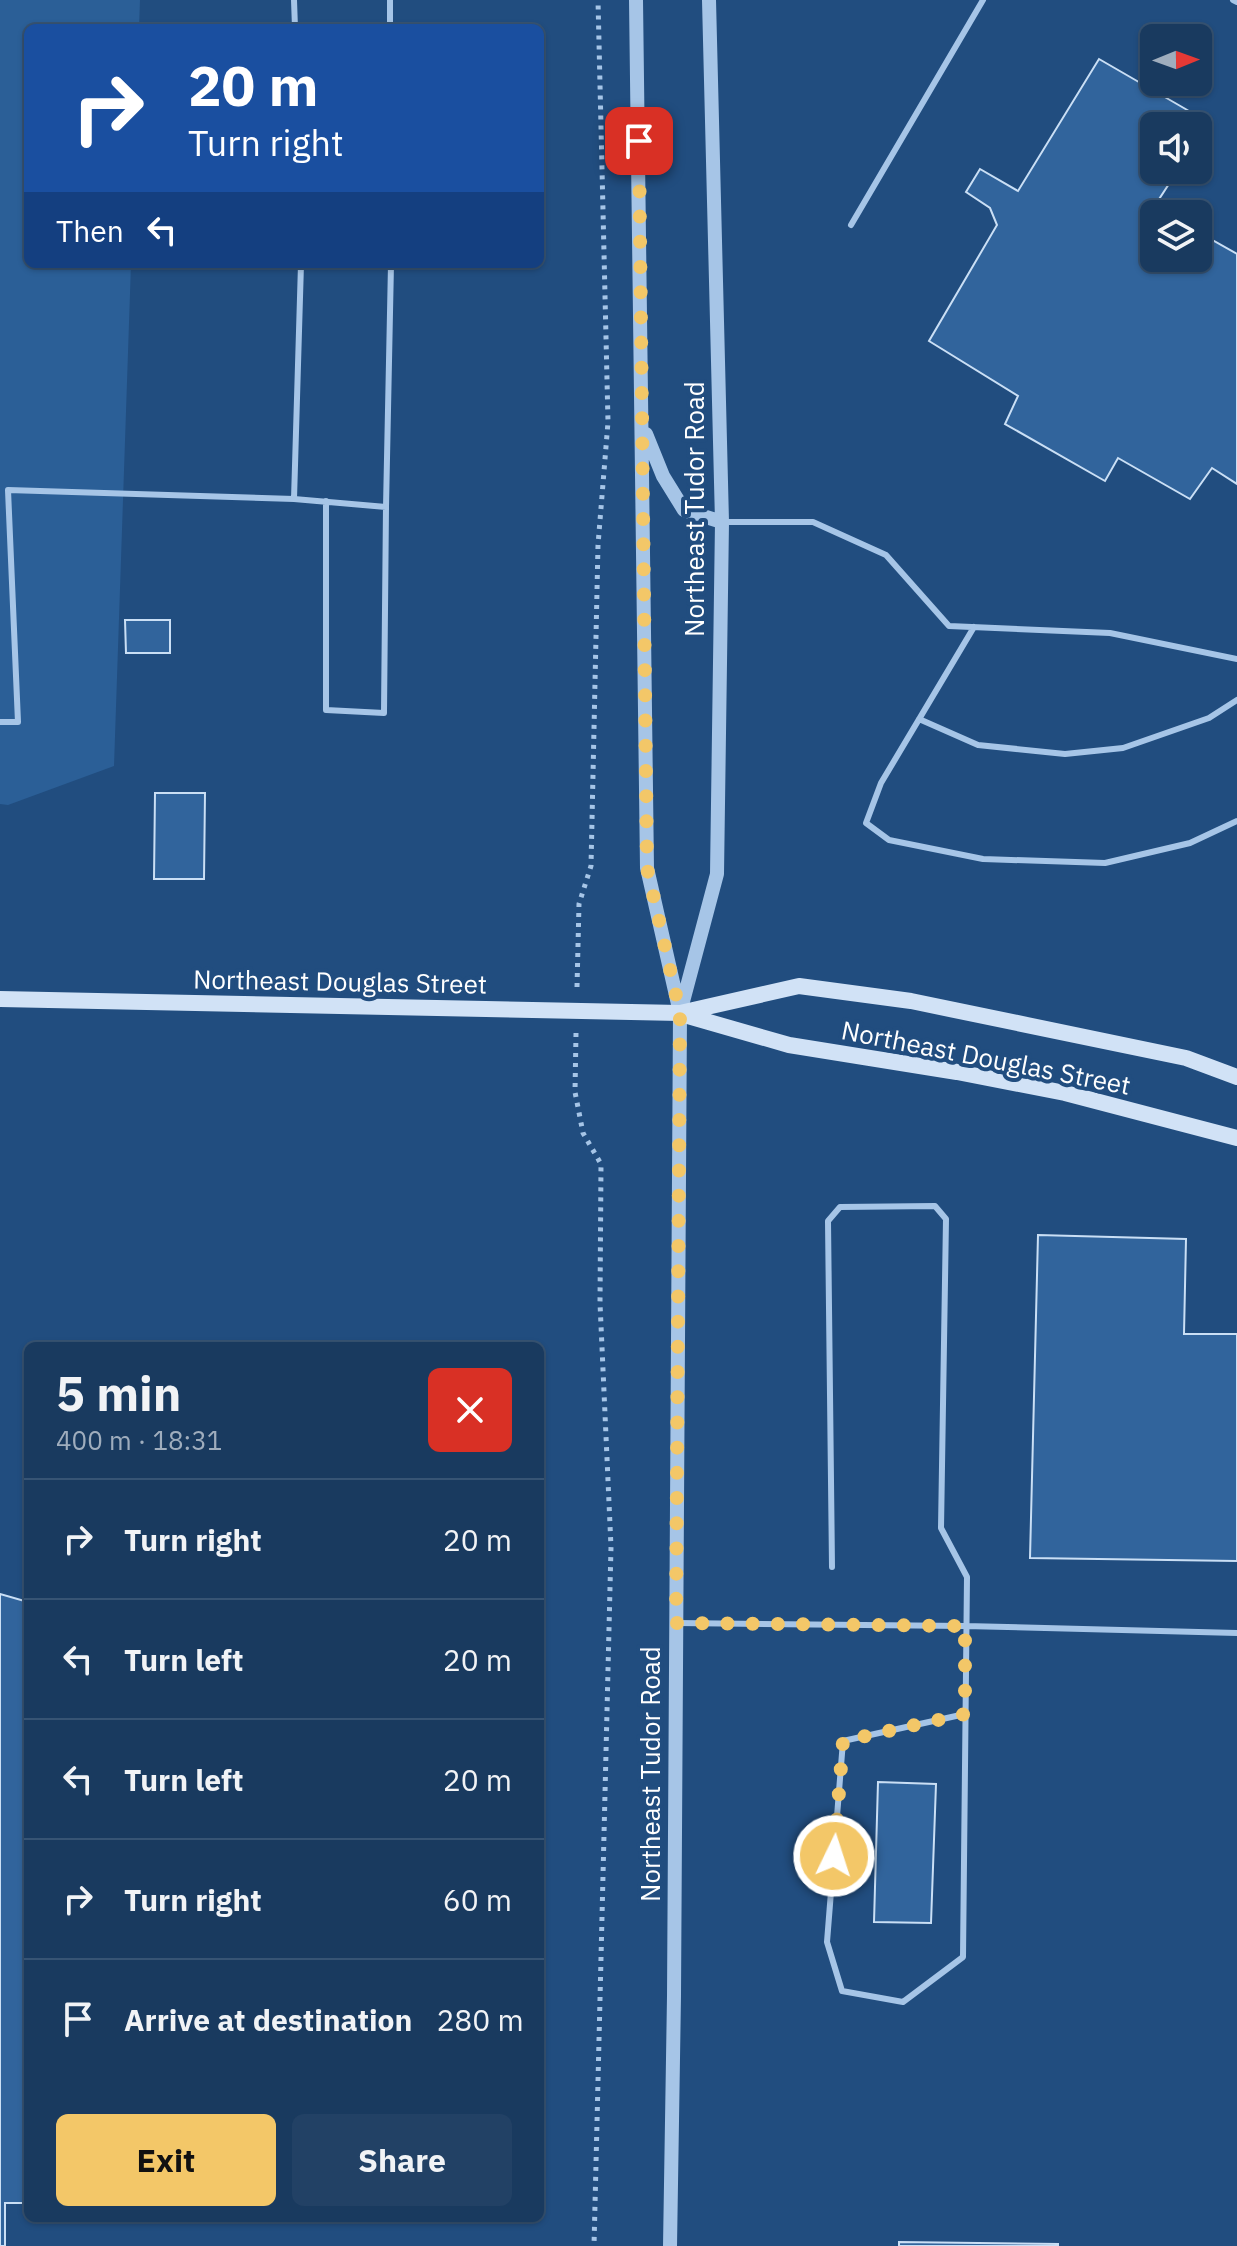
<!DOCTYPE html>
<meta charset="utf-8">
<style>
body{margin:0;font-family:"IBM Plex Sans",sans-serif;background:#224165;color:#f1f3f6;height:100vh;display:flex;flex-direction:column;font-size:30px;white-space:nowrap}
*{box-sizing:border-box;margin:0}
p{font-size:26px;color:#9fadbd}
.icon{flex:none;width:44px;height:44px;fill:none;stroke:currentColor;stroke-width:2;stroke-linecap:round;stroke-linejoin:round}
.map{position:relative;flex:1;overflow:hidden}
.sheet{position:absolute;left:24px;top:1342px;width:520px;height:880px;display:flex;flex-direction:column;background:#193a5f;border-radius:12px;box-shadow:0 2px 6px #0004,0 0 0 2px #375474}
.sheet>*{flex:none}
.top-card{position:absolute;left:24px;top:24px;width:520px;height:244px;border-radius:12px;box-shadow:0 2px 6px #0004,0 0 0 2px #375474;background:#1a4fa0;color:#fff;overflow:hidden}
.needle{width:52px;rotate:89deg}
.controls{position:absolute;left:1140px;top:24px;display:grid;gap:16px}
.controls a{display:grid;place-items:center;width:72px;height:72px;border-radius:12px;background:#193a5f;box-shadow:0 2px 6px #0004,0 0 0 2px #375474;font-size:40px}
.pin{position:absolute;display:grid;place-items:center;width:68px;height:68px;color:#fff;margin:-34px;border-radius:16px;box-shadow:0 4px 12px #0006}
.me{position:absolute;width:88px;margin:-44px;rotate:4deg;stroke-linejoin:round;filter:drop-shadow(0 0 6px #0008)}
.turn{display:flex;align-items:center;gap:28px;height:168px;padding:0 32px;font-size:36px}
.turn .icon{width:104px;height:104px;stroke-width:2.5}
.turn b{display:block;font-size:56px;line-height:68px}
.then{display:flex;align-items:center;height:76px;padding:0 32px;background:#0003;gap:16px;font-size:30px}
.round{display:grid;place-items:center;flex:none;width:84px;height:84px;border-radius:12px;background:#224165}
.overview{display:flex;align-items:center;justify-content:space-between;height:136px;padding:0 32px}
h1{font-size:48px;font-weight:700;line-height:60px}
.action{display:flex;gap:16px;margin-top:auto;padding:16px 32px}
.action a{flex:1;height:92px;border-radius:12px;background:#f3c768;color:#111;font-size:32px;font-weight:700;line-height:92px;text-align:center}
.action a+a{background:#224165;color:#f1f3f6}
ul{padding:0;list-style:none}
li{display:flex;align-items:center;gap:24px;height:120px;padding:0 32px;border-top:2px solid #375474}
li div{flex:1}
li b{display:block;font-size:30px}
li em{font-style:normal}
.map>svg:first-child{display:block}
</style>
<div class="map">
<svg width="1237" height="2246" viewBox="0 0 1237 2246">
<rect width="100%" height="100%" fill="#214d7f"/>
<path fill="#2b5f97" d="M0,0H140L139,28H28V264H131L114,766L8,805L0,804Z"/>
<path fill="#31649c" stroke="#cadff5" stroke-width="2" d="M1099,59L1208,122L1198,139V126H1154V170H1178L1154,207L1166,214H1154V258H1198V232L1237,254V484L1212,468L1190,499L1118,458L1105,481L1005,424L1018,396L929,341L997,225L990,208L966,192L980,169L1018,191Z
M125,620H170V653H126Z
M155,793H205L204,879H154Z
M1038,1235L1186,1239L1184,1334H1237V1561L1030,1558Z
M0,1594L28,1602V2203H5V2246H0Z
M878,1782L936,1784L931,1923L874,1922Z
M899,2242L1058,2244V2246H899Z"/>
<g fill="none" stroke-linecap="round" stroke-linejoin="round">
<path stroke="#a6c5e7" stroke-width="5" stroke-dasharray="4 6" stroke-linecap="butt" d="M577,987L579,904L591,866L598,545L608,422L598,0
M576,1033L575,1092L583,1133L601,1164L600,1303L611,1547L594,2246"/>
<path stroke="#a6c5e7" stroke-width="6" d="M294,0L295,28
M390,0V28
M1233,0L1237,2
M851,225L983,0
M294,499L386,507L384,713L326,710V501
M386,507L391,264
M722,522H813L886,555L949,626L1110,633L1237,659
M974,627L881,783L866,823L889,840L983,859L1105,863L1190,843L1237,821
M919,719L978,745L1065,754L1123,748L1209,718L1237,700
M0,722H18L8,490L294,499L301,264
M832,1567L828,1221L840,1207L935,1206L946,1219L941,1528L967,1577L963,1957L903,2002L842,1991L827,1942L843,1741L965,1714
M676,1623L965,1626L1237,1633"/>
<path stroke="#a6c5e7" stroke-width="14" d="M636,0L647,868L680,1013L674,1996L670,2246
M646,434L663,476L684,510L722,522
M681,1009L717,874L722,522L709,0"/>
<path stroke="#d1e2f6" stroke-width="16" d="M0,999L680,1013L799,986L911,1001L1186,1058L1237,1077
M681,1014L789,1045L957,1072L1065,1093L1237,1138"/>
</g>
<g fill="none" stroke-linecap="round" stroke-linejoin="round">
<path stroke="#f3c768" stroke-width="14" stroke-dasharray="0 25.2" d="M639,141L647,868L680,1013L676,1623L965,1626V1714L843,1741L834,1856"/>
</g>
<g text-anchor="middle" stroke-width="8" stroke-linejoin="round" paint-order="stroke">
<g font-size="26" fill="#fff" stroke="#214d7f">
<text transform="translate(695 509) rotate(-90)" y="9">Northeast Tudor Road</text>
<text transform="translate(340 982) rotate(1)" y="9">Northeast Douglas Street</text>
<text transform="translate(986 1058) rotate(11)" y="9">Northeast Douglas Street</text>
<text transform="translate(651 1774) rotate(-90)" y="9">Northeast Tudor Road</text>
</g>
</g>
</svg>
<div class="controls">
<a><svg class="needle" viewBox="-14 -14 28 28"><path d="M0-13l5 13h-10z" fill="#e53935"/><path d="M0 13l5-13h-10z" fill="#9fadbd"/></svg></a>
<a><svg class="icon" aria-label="sound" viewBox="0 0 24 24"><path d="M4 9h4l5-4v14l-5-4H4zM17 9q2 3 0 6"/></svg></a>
<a><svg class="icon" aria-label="layers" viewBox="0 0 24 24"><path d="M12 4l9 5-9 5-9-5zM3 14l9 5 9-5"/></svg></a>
</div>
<div class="pin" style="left:639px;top:141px;background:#d93025"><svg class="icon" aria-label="arrive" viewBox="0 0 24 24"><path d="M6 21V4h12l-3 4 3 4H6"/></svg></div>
<svg class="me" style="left:834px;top:1856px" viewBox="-20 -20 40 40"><circle r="17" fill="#f3c768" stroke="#fff" stroke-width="3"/><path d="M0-11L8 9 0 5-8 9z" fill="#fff"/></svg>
<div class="top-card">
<div class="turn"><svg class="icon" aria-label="right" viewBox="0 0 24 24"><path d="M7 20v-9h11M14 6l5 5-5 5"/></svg><div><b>20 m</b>Turn right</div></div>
<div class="then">Then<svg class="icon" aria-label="left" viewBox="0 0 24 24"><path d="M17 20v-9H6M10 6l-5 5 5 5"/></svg></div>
</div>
<section class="sheet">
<div class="overview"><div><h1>5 min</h1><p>400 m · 18:31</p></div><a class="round" style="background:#d93025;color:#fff"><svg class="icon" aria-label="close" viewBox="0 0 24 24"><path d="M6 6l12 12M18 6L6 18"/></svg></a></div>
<ul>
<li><svg class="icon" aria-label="right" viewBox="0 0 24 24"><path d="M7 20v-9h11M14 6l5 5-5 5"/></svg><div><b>Turn right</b></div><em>20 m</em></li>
<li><svg class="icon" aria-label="left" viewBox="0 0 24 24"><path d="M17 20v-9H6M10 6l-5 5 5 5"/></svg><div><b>Turn left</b></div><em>20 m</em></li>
<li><svg class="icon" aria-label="left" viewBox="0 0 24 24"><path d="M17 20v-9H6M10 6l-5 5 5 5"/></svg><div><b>Turn left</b></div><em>20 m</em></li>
<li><svg class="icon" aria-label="right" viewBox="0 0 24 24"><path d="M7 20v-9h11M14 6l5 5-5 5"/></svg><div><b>Turn right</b></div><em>60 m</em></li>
<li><svg class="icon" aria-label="arrive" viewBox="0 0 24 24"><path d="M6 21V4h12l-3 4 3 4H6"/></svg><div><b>Arrive at destination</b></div><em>280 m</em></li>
</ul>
<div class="action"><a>Exit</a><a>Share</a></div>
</section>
</div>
